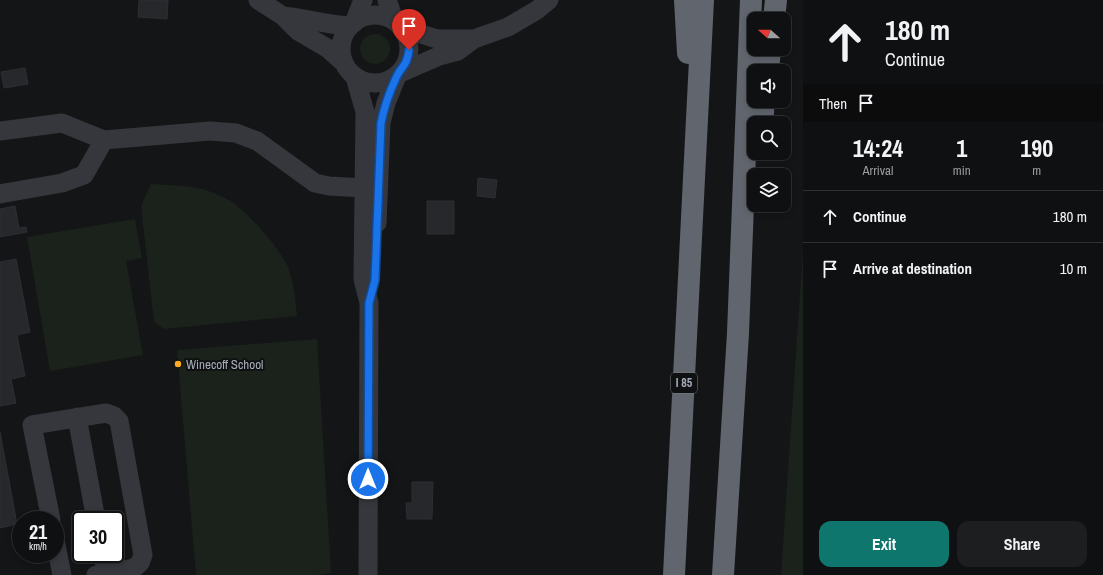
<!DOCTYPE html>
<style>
body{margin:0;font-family:"Archivo Narrow",sans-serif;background:#1d1e1f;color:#f1f3f6;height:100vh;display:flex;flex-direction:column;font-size:15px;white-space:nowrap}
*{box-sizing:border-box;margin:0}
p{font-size:13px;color:#9b9d9f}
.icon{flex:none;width:22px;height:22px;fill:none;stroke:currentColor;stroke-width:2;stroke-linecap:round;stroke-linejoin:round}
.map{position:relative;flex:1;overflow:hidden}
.panel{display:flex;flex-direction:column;background:#0f1011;width:300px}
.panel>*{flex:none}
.guide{background:#0f1011;color:#f1f3f6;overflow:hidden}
.needle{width:26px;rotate:291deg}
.tools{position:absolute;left:747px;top:12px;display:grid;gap:8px}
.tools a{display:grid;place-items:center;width:44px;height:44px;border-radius:8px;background:#0f1011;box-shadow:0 2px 6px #0003,0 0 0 1px #2f3031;font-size:20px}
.speed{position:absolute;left:12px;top:511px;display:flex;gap:8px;font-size:20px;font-weight:700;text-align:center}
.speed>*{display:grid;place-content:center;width:52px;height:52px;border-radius:50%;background:#0f1011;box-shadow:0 2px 6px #0003,0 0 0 1px #2f3031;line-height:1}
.speed small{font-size:10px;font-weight:400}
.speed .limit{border:2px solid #111;border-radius:6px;background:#fff;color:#111}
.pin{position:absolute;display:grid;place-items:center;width:34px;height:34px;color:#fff;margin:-41px -17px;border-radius:50% 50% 50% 0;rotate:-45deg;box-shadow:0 0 4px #0007}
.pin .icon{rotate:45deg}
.me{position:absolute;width:44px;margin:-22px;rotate:0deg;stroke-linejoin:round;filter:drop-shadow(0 0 3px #0008)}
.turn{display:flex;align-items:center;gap:14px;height:84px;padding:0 16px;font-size:18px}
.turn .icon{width:52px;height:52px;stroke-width:2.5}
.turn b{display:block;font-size:28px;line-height:34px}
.then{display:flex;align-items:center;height:38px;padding:0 16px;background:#0003;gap:8px;font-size:15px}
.eta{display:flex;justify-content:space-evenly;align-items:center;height:68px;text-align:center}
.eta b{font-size:24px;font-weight:800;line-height:28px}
.button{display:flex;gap:8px;margin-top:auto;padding:8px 16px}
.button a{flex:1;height:46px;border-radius:12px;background:#0f766e;color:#fff;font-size:16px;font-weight:800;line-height:46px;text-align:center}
.button a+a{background:#1d1e1f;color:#f1f3f6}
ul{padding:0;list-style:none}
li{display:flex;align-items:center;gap:12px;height:52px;padding:0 16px;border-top:1px solid #2f3031}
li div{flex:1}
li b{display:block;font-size:15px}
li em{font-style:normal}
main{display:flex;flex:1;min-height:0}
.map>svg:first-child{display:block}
</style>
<main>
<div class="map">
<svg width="803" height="575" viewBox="0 0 803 575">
<rect width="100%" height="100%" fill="#141517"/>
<path fill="#1a221b" d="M360 49a15 15 0 1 1 30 0a15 15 0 1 1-30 0Z
M151,184C168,185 185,185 202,189C211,191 223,197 231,201C246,211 280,248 287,265C294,281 295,298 297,316L164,329L154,322L141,206Z
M135,219L142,258L126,261L143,355L50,371L27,237Z
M803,250V575H781Z
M317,339L331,573L317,575H196L177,350Z"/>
<path fill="#27282b" stroke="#2e2e33" d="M139,0H168L167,19L138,17Z
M25,68L28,84L4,88L1,72Z
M478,178L497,180L495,198L477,196Z
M427,201H454V234H427Z
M15,206L19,228L26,227L27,232L0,237V209Z
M16,259L30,332L17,335L25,376L11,379L16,403L0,406V262Z
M0,432L17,524L0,528Z
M412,482H433L432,519H407L406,503H412Z
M25,554H41L42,556L25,558Z"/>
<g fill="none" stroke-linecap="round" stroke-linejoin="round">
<path stroke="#35373c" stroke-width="19" d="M258,0L283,16L298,31L327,48L344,63
M387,0L395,22
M341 49a34 34 0 1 1 68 0a34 34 0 1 1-68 0Z
M283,16C306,18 327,25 350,26
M354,23L363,0
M402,28L437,39H474
M400,73L439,56L458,51L474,39L508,27L537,10L549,0
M355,77L365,112L363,279L369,303L368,575
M0,131L62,123L104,140L210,131L236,133L257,141L315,183L329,186L364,188
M0,194L62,183L84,175L104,140
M377,223L381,123L386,103L397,76
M77,417L96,520
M51,520L32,425L106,413L114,416L119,421L143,555L140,563L134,568L96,575
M55,540L62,575
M103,554L106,573"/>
<path stroke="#61656d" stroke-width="22" d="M685,0L688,53
M774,19L776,0
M768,71L770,49
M762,123L764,101
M674,575L703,0
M723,575L738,333L751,0"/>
</g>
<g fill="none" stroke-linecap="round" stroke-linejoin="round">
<g stroke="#114b97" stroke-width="10">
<path id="route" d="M368,479L369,303L375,280L381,123C384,108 389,93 396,78C401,66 407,67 409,50"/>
</g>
<use href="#route" stroke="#1a73e8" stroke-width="7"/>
</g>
<circle fill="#ffab24" stroke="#0f1012" stroke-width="1.5" cx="178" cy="364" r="4"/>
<g text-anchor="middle" stroke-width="4" stroke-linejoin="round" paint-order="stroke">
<rect fill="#0f1012" stroke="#787d86" stroke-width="1" x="671" y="373" width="26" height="20" rx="3"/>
<g font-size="12" font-weight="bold" fill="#a5acb8">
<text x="684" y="387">I 85</text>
</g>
<g font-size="13" fill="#a5acb8" stroke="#0f1012" text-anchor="start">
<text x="186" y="369">Winecoff School</text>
</g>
</g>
</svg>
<div class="tools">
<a><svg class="needle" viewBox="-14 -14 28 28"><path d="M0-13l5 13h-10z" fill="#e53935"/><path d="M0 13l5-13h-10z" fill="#9b9d9f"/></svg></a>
<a><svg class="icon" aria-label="sound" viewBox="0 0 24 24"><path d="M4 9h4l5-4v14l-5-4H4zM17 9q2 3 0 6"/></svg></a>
<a><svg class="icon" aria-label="search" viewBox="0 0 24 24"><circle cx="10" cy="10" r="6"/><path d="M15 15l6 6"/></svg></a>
<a><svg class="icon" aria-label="layers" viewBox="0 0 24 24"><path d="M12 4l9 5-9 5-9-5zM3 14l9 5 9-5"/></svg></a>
</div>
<div class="speed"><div>21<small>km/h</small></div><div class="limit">30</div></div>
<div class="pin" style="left:409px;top:50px;background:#d93025"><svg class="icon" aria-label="arrive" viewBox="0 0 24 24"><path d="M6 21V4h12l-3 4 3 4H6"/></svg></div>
<svg class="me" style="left:368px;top:479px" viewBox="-20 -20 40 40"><circle r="17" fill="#1a73e8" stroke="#fff" stroke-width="3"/><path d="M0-11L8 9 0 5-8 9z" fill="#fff"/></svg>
</div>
<section class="panel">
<div class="guide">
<div class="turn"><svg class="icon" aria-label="ahead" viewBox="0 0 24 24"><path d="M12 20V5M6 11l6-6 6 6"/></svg><div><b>180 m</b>Continue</div></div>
<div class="then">Then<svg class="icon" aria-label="arrive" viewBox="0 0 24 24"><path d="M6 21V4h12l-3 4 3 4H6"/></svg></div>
</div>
<div class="eta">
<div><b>14:24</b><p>Arrival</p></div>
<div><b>1</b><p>min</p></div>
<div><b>190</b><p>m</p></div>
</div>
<ul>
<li><svg class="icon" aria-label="ahead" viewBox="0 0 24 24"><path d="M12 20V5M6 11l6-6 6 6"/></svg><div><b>Continue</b></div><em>180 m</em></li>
<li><svg class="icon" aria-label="arrive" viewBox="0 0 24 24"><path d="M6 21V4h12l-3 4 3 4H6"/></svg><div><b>Arrive at destination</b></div><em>10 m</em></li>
</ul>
<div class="button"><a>Exit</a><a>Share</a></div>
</section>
</main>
